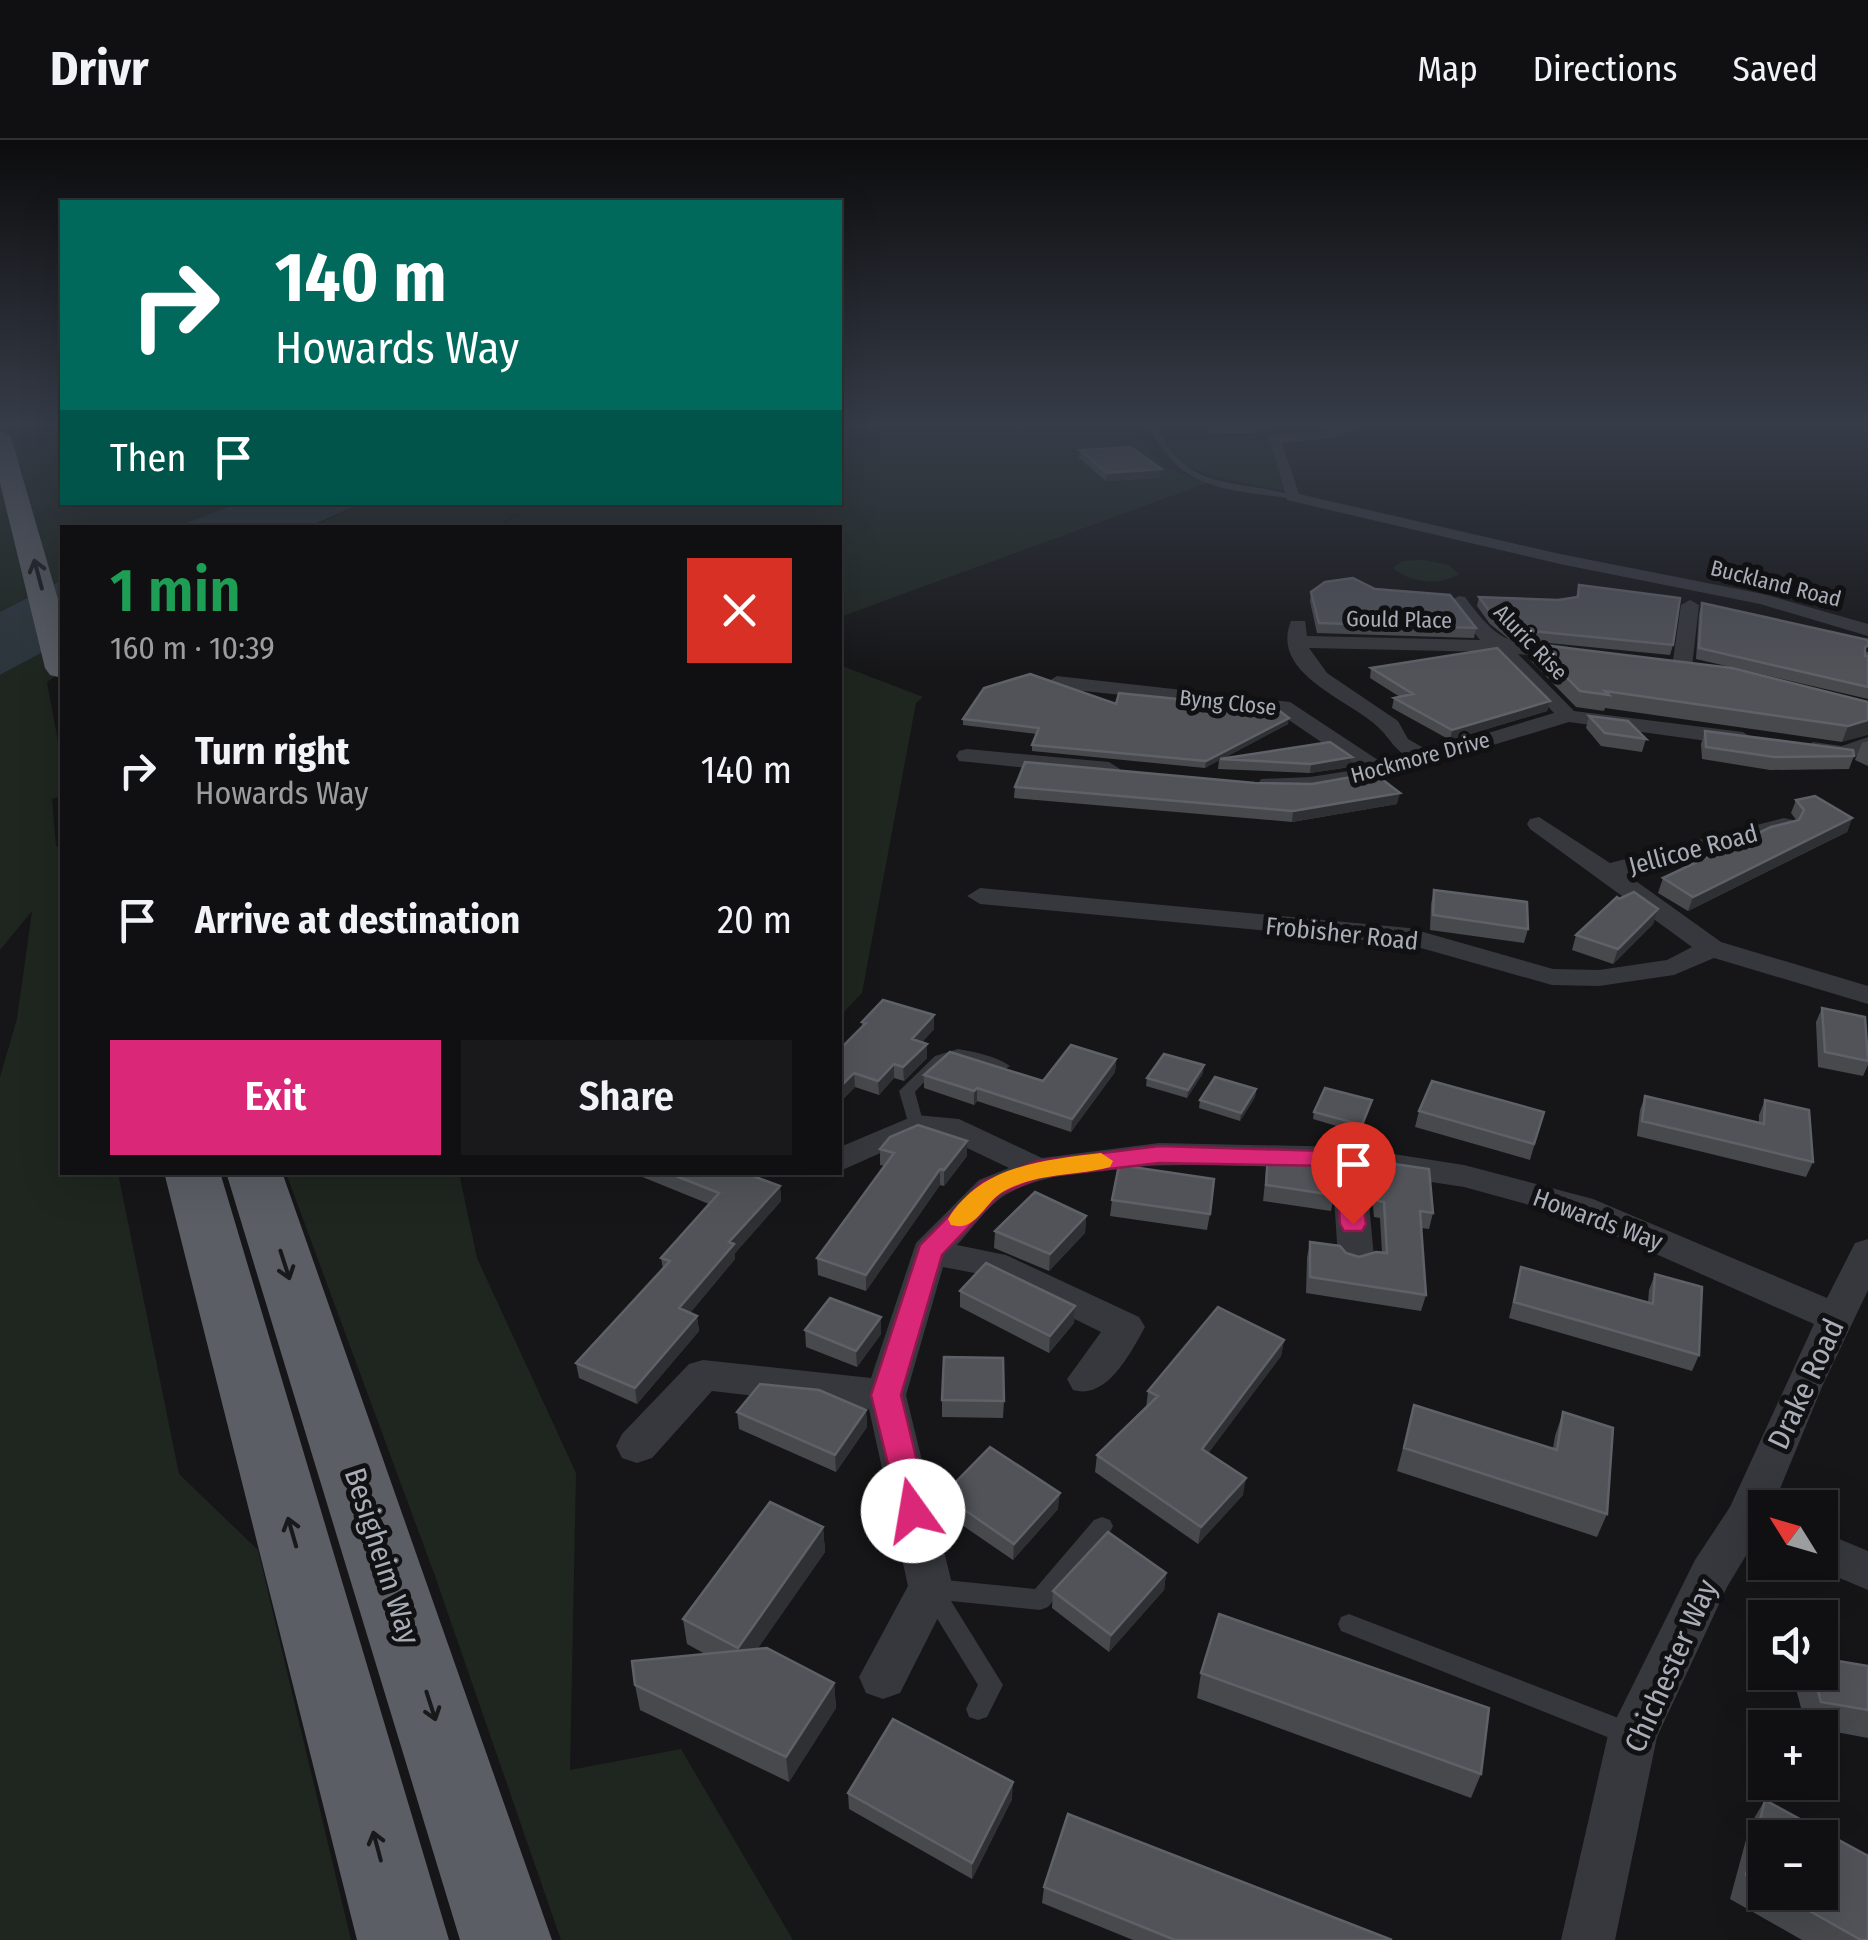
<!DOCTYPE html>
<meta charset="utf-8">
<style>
body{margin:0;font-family:"Fira Sans Condensed",sans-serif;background:#19191b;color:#f1f3f6;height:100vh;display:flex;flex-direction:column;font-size:38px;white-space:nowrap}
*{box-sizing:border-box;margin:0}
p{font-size:32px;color:#9c9d9f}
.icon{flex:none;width:55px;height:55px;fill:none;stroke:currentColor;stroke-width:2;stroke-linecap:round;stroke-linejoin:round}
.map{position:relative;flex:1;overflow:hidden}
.side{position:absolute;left:60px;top:385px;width:782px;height:650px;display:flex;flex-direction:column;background:#101012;border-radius:0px;box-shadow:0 10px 40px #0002,0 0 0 2px #303032}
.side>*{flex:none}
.guide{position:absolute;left:60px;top:60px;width:782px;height:305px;border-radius:0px;box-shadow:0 10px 40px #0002,0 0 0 2px #303032;background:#00695c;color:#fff;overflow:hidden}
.needle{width:65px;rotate:307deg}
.buttons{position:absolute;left:1748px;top:1350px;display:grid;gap:20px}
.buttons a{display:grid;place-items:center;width:90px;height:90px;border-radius:0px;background:#101012;box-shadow:0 10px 40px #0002,0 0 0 2px #303032;font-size:50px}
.pin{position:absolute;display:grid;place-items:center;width:85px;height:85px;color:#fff;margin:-102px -42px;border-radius:50% 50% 50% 0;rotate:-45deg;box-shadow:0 0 10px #0007}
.pin .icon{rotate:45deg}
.me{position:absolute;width:110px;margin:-55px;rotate:347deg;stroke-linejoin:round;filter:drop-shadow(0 0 8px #0008)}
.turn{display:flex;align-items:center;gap:35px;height:210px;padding:0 50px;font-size:45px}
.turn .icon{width:130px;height:130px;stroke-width:2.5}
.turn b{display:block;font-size:70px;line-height:85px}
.then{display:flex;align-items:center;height:95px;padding:0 50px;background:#0003;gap:20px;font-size:38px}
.round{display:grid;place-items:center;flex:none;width:105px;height:105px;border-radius:0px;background:#19191b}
.head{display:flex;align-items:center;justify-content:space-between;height:170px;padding:0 50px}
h1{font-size:60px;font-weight:600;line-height:75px;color:#1e9e55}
.primary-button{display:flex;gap:20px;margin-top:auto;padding:20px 50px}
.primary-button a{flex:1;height:115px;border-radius:0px;background:#db2777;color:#fff;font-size:40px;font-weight:600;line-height:115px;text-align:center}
.primary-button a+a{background:#19191b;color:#f1f3f6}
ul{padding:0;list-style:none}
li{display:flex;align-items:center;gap:30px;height:150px;padding:0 50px}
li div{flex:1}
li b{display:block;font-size:38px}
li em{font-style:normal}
header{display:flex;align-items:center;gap:60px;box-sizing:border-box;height:140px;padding:0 50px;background:#101012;border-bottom:2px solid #303032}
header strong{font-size:48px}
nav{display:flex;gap:55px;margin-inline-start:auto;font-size:35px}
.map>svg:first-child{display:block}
</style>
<header>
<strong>Drivr</strong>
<nav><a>Map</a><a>Directions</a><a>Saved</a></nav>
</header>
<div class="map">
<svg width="1868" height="1800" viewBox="0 0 1868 1800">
<rect width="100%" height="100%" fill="#161618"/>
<path fill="#1e261f" d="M0,284H62V362L238,363L176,387L62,388V440L0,472Z
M840,284H1133C1158,328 1163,329 1210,342L840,477V388L499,387L522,371L496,387L308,388L364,363L840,362Z
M1163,298L1274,300L1283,351L1213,337L1183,324Z
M1424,420L1449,425L1459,434C1442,446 1408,443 1393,428L1402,421Z
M62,502V532L47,542L62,623V656L52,659L56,706L62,709V1032L118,1033L179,1334L258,1410L351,1800H0V937L17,879L32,771L0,810V535Z
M840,525L923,557L916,563L862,853L840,876Z
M286,1033H459L477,1118L576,1333L570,1630L681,1609L793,1800H561L435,1436Z"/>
<path fill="#2c353c" d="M238,363V362L362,363L308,387H176Z
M62,440V502L0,535V472Z"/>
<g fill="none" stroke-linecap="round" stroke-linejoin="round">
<path fill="#37383d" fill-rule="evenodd" d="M1144,284H1151C1164,298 1172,317 1188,327C1219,349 1262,343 1296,357L1292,359C1257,353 1207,352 1179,327C1165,315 1157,298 1144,284Z
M958,909C975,912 996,916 1010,926L1002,931C951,916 953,911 915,952L924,985L922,989H910L899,951L935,916Z
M1102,1377L1110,1380L1113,1386L1110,1392L1048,1467L1040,1470L951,1461L1003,1545L987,1577L978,1580L969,1577L966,1569L978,1545L925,1459L922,1452L927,1442L935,1439L1035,1449L1094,1380Z
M1349,1474L1639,1586L1642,1594L1639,1602L1630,1606L1341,1491L1338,1484L1341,1477Z"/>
<path fill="#37383d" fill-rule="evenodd" d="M1348,284H1368L1334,298L1282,303L1299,354L1560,414L1763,454L1868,484V496L1760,464L1560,424L1287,360L1269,297L1332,290Z
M1459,456L1465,457C1510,519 1514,494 1578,509L1581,513L1571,519L1518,514L1574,571L1743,592L1754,599L1743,606L1569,582L1381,639L1310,651H1269L1258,644L1261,639L1310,637L1361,629L1277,572L1057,548L1047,542L1057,536L1290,562L1384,624L1408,617C1394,609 1391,600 1380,589C1352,560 1269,535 1291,481H1305L1307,496L1480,500L1450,461ZM1309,508L1495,512L1554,573L1429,611L1408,599L1398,581L1327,533Z
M1690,460L1699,465L1692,527L1682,533L1672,527L1681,465Z
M1868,597V612L1844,620L1805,614L1802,609L1813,602L1842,606Z
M967,609L1109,622L1120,629L1109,636L959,621L956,616L959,611Z
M1539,677L1610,723L1784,678L1793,680L1796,685L1793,690L1626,734L1721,802L1868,846V864L1714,818L1674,835L1599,846L1552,845L1407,804L980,764L967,756L980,748L1409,788L1553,829L1599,830L1667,820L1692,807L1530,689L1527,684L1530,679Z
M916,975L959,979L1042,1018L1159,1003L1348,1007L1464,1025L1593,1059L1827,1158L1855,1103L1868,1099V1150L1822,1247L1772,1368H1765V1384L1727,1447L1657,1597L1615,1800H1561L1608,1595L1695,1420L1730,1367L1814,1184L1570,1076L1464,1047L1366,1032L1374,1117L1369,1126L1356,1130L1343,1126L1338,1117L1332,1028C1248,1027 1076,1013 1005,1055C987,1066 972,1089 957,1105L1006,1115L1139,1177L1145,1187C1130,1214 1107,1260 1073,1250L1067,1239L1101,1192L985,1135L943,1127L906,1255L953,1448L900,1553L883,1559L866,1553L859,1537L908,1446L869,1269L712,1251L652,1318L637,1323L622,1318L616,1306L622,1294L689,1224L703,1220L871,1238L916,1103L979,1040L1009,1028L942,996L921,995L840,1031V1007Z
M1820,1391L1868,1411V1450L1804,1423L1820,1422Z"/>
<path fill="#5b5e65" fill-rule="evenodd" d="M0,290L11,297L62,473V538L50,535L45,528L0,343Z
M164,1032H220L449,1800H357Z
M226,1032H282L552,1800H460Z"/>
</g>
<path fill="#47494d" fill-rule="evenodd" d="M1206,284H1273L1272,287L1255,288V293H1209Z
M1080,310L1160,338L1106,341L1079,318Z
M1579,445L1673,505L1670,515L1509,499L1490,484L1477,466L1479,457L1558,460L1576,457Z
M1375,449L1476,488L1474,498L1317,493L1310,461L1311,452Z
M1702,463L1865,507V512H1868V559L1696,519L1699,474Z
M1534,504L1868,562L1842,602L1605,568L1604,571L1576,567L1530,520Z
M1371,528L1550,561L1547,571L1450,600L1392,568L1394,558L1400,557L1370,538Z
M1116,564L1288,584L1222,619L1352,617L1350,627L1310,633L1218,629L1219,620L1205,628L1032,611V605L1037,594L963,585V579Z
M1589,576L1646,599L1642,612L1601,606L1586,588Z
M1705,591L1854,616L1849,629L1770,630L1702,619L1701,604Z
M1868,601V626L1855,620L1862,603Z
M1015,647L1397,664L1292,682L1014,658Z
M1796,660L1852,678L1847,692L1688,771L1658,753L1663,738L1797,681L1791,673Z
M1434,750L1528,789L1524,803L1430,790L1431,764Z
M1619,759L1658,769L1653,784L1613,824L1572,810L1576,795Z
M1822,868L1868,906V925L1863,936L1818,927L1816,882Z
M862,882L934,889L922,902L927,904V918L904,941L894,938L879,955L855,947L840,962L862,887Z
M1116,919L1115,932L1071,992L977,961L974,965L924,948V935L1043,941Z
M1203,933L1187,958L1146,946L1147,938Z
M1256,949L1255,957L1240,981L1199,968L1200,960Z
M1645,956L1759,982V975L1765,960L1813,1022L1806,1037L1637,996L1640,970Z
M1372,960L1360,993L1313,979L1314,972Z
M1419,971L1544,972L1530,1020L1415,987Z
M967,1001V1016L944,1046L940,1045L866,1151L818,1135L817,1118L885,1026L880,1025V1009Z
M1268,1014L1334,1055L1331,1071L1263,1061Z
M1381,1022L1433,1073L1429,1089L1421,1088L1426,1155L1421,1171L1306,1153L1307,1118L1310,1102L1359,1117L1382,1113L1380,1078L1374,1077L1371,1044L1375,1028L1380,1029Z
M630,1032H742L780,1046L781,1061L735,1113V1119L690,1173L697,1176L699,1191L637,1264L579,1238L576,1223L663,1129L661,1118L709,1064Z
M1112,1060L1210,1074L1207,1090L1110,1076Z
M1086,1076L1085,1093L1049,1131L994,1108L995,1091Z
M1521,1127L1648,1163L1649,1150L1655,1134L1699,1215L1692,1231L1509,1178Z
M960,1151L1075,1166L1074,1183L1049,1213L960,1167Z
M805,1190L881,1194L857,1227L806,1207Z
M1284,1200L1281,1216L1208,1313L1243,1355L1198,1404L1095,1332L1097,1315L1146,1268L1148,1251Z
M942,1260L1004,1261L1003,1278L942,1277Z
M1414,1265L1553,1308L1555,1296L1563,1272L1607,1374L1597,1397L1397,1331Z
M866,1270L867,1287L836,1332L739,1289L737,1272Z
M943,1355L1058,1369L1013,1420L943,1372Z
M823,1387L825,1412L757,1509L834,1543L836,1568L789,1642L640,1570L635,1545L705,1514L687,1504L683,1479Z
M1166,1433L1164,1450L1109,1512L1052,1468L1053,1451Z
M1868,1526V1598L1820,1589V1588L1806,1587L1794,1541L1799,1532H1820Z
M1201,1533L1481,1634L1471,1658L1197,1558Z
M848,1653L1012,1659L972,1739L849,1669Z
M1765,1660L1868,1800H1802L1730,1759L1750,1685ZM1765,1698L1820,1752H1765Z
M1044,1747L1392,1800H1133L1042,1763Z"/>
<path fill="#2f3033" d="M1161,329L1160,338L1106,341L1107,333Z
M1550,561L1547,571L1450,600L1452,590Z
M1289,578L1288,584L1205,628L1206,621Z
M1868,580V595L1842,602L1848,586Z
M1352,617L1350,627L1310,633L1311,624Z
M1400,653L1397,664L1292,682L1293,671Z
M1852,678L1847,692L1688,771L1693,757Z
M1658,769L1653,784L1613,824L1618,809Z
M934,875V889L912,914V899Z
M927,904V918L904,941L903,927Z
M1116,919L1115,932L1071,992L1072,979Z
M894,924V938L879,955L878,941Z
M1204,925L1203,933L1187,958L1188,950Z
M854,933L855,947L840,962V947Z
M977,948V961L974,965V951Z
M1256,949L1255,957L1240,981L1241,973Z
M967,1001V1016L944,1046V1030Z
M940,1029V1045L866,1151V1135Z
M780,1046L781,1061L735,1113V1119L681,1184L679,1168L729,1102Z
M1086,1076L1085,1093L1049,1131L1050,1114Z
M1075,1166L1074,1183L1049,1213L1050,1196Z
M697,1176L699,1191L637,1264L635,1248Z
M881,1177V1194L857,1227L856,1211Z
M1284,1200L1281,1216L1199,1326L1202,1309Z
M866,1270L867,1287L836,1332L835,1315Z
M1246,1338L1243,1355L1198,1404L1201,1387Z
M1060,1353L1058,1369L1013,1420L1014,1404Z
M823,1387L825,1412L741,1533L738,1508Z
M1166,1433L1164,1450L1109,1512L1111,1495Z
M834,1543L836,1568L789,1642L786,1617Z
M1013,1642L1012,1659L972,1739V1723Z"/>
<path fill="#525359" stroke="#5f6168" stroke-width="2.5" d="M1131,307L1161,329L1107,333L1080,310Z
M1353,438L1375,449L1450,455L1476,488L1319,483L1311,452L1325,442Z
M1579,445L1680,458L1673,505L1512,489L1492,475L1479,457L1558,460L1578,457Z
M1702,463L1868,500V506L1865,507V516H1868V547L1699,508Z
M1534,504L1732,528L1868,562V580L1848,586L1605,551L1609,555L1580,551Z
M1497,508L1550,561L1452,590L1394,558L1413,554L1371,528Z
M1030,534L1116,564L1119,553L1277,569L1289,578L1206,621L1032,605L1039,588L963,579L984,548Z
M1589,576L1628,581L1646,599L1605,593Z
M1705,591L1853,610L1854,616L1774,617L1706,607Z
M1330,602L1352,617L1311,624L1220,619Z
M1025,622L1255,643L1312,644L1374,633L1400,653L1293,671L1015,647Z
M1815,656L1852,678L1693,757L1663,738L1771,687L1799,680L1804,670L1796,660Z
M1434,750L1527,762L1528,789L1433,775Z
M1634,752L1658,769L1618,809L1576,795L1617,757L1619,759Z
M883,860L934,875L912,899L927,904L903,927L894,924L878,941L854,933L840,947V909L866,883L862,882Z
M1822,868L1865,877L1868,921L1825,912Z
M1071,905L1116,919L1072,979L977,948L974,951L924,935L950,912L1043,941Z
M1164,914L1204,925L1188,950L1147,938Z
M1215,937L1256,949L1241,973L1200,960Z
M1432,941L1544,972L1534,1004L1419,971Z
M1325,948L1372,960L1362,985L1314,972Z
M1645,956L1764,984L1765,960L1809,970L1813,1022L1642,981Z
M918,985L967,1001L944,1030L940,1029L866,1135L817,1118L894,1013L880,1009L890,997Z
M1268,1014L1332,1022L1334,1055L1266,1045Z
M1381,1022L1429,1029L1433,1073L1420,1071L1426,1155L1310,1137V1102L1340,1106L1346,1113L1359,1117L1376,1112L1387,1113L1384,1062L1378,1061L1375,1028L1382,1029Z
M1119,1025L1214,1039L1210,1074L1112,1060Z
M666,1032H742L780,1046L729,1102L734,1104L679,1168L697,1176L635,1248L576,1223L670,1121L661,1118L719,1053Z
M1035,1052L1086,1076L1050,1114L995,1091Z
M986,1123L1075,1166L1050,1196L960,1151Z
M1521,1127L1653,1164L1655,1134L1702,1147L1699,1215L1514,1162Z
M830,1158L881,1177L856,1211L805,1190Z
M1218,1167L1284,1200L1202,1309L1246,1338L1201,1387L1097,1315L1158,1256L1148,1251Z
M944,1217L1003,1218L1004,1261L942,1260Z
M760,1244L819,1250L866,1270L835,1315L737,1272Z
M1414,1265L1557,1310L1563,1272L1613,1288L1607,1374L1404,1308Z
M990,1307L1060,1353L1014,1404L943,1355Z
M770,1362L823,1387L738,1508L683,1479Z
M1108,1392L1166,1433L1111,1495L1053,1451Z
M1219,1474L1489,1568L1481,1634L1201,1533Z
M767,1508L834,1543L786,1617L635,1545L632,1521Z
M1820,1518L1868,1526V1570L1821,1562L1813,1532H1820Z
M893,1579L1013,1642L972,1723L848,1653Z
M1765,1660L1868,1716V1800H1861L1776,1752H1820V1698H1765V1746L1746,1735Z
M1068,1674L1392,1800H1175L1044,1747Z"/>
<defs><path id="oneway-shaft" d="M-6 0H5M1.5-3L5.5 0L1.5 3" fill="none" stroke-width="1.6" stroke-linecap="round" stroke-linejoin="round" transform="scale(2.5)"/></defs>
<g stroke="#18191b">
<use href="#oneway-shaft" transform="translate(38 434) rotate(-105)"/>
<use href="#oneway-shaft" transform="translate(285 1125) rotate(72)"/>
<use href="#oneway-shaft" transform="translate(292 1392) rotate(-106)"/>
<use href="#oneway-shaft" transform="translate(431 1566) rotate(72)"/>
<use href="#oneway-shaft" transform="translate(377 1706) rotate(-105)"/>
</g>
<linearGradient id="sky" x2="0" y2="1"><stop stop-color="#0c0c0d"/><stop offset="0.53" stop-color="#363c48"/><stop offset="1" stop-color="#363c48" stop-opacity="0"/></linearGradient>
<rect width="1868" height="536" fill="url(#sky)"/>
<path fill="#db2777" stroke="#8e194d" stroke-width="2.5" d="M1159,1006L1357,1012L1366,1084L1362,1091H1344L1340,1084L1336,1026L1159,1023L1042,1037L1000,1054L942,1115L901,1255L929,1371L924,1381L913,1385L902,1381L871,1255L920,1105L982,1042L1038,1021Z"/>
<path fill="#f59e0b" d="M1101,1013L1113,1021L1110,1027C1074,1037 1035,1032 1001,1053C983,1065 976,1092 951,1085L948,1079C981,1025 1044,1020 1101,1013Z"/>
<g text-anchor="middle" stroke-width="10" stroke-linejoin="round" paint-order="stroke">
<g font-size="22" fill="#a8adb8" stroke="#111113">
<text transform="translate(1776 443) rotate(14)" y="8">Buckland Road</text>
<text transform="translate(1399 479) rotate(1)" y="8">Gould Place</text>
<text transform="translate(1531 502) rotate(46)" y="8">Aluric Rise</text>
<text transform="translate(1228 562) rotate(6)" y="8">Byng Close</text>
<text transform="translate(1420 617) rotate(-15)" y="8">Hockmore Drive</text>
</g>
<g font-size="25" fill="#a8adb8" stroke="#111113">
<text transform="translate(1693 709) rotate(-15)" y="9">Jellicoe Road</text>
<text transform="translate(1342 793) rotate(6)" y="9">Frobisher Road</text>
<text transform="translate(1598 1079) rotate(20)" y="9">Howards Way</text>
</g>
<g font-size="30" fill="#a8adb8" stroke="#111113">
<text transform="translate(1806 1244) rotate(-65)" y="10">Drake Road</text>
<text transform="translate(382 1416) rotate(72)" y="10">Besigheim Way</text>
<text transform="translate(1671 1526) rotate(-66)" y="10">Chichester Way</text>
</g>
</g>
</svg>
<div class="buttons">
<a><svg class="needle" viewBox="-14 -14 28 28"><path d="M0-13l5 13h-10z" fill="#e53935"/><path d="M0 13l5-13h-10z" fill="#9c9d9f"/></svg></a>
<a><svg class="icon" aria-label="sound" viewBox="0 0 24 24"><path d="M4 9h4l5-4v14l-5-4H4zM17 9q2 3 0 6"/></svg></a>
<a>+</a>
<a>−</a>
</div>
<div class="pin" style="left:1353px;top:1084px;background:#d93025"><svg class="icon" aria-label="arrive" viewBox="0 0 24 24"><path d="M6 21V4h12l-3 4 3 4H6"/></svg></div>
<svg class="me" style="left:913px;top:1371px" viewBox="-20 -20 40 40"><circle r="19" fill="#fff"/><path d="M0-13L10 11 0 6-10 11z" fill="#db2777"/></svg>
<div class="guide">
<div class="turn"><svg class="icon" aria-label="right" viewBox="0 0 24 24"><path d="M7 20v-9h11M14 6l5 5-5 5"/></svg><div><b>140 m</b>Howards Way</div></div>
<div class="then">Then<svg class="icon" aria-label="arrive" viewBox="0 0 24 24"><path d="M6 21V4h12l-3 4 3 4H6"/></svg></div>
</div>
<section class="side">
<div class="head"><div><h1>1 min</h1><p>160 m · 10:39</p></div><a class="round" style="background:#d93025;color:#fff"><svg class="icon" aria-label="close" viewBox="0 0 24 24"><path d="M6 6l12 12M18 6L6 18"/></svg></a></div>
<ul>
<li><svg class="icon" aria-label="right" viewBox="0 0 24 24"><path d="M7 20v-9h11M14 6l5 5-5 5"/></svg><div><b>Turn right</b><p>Howards Way</p></div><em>140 m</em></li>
<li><svg class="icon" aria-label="arrive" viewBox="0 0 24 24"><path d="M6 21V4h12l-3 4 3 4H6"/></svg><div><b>Arrive at destination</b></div><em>20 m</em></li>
</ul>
<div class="primary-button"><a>Exit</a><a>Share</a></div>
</section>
</div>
